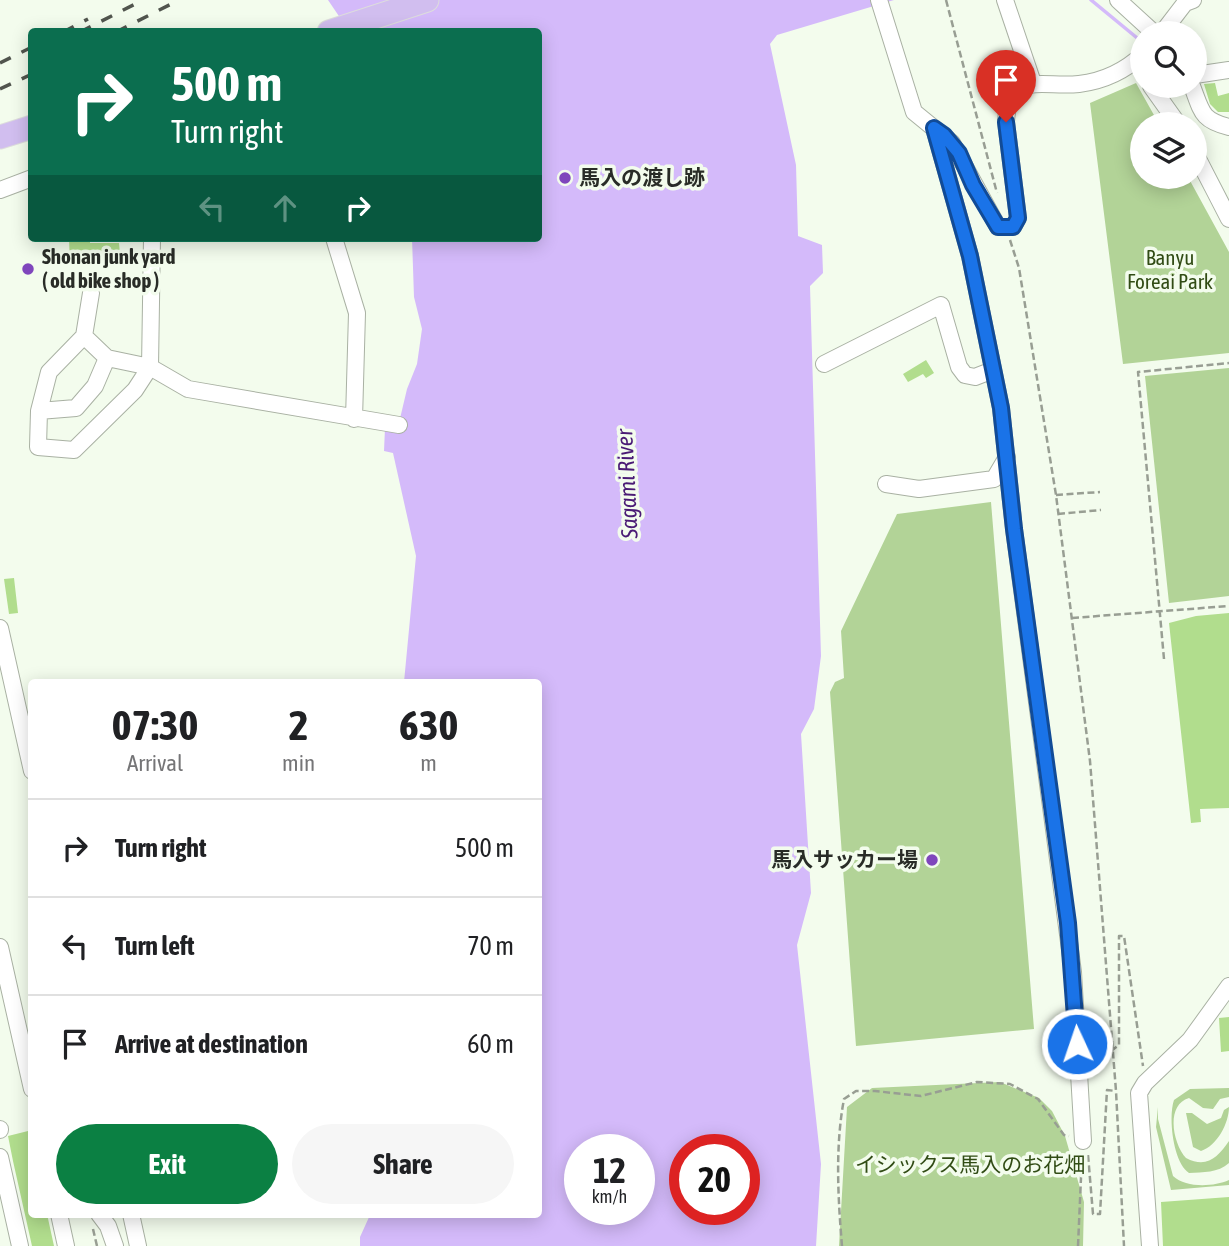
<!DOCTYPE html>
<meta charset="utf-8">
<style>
body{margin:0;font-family:"Asap Condensed","Noto Sans JP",sans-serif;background:#f6f6f6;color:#202124;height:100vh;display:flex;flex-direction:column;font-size:26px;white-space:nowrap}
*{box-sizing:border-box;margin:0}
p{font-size:23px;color:#757577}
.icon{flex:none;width:38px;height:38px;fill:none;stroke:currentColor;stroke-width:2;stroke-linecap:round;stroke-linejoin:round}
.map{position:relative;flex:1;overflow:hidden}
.sheet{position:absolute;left:28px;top:679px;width:514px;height:539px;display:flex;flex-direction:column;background:#fff;border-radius:7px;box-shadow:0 4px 18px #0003}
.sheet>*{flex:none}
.banner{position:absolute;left:28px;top:28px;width:514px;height:214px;border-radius:7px;box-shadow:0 4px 18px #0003;background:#0b6e4f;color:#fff;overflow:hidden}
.controls{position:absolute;left:1130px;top:21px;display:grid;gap:14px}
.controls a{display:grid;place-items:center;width:77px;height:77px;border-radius:50%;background:#fff;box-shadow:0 4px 18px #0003;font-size:35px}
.speed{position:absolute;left:564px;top:1134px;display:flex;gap:14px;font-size:35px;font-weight:700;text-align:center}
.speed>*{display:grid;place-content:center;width:91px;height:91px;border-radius:50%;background:#fff;box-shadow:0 4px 18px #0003;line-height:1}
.speed small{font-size:18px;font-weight:400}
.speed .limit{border:10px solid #d22;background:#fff;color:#111}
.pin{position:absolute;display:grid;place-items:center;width:60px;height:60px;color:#fff;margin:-72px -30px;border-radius:50% 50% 50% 0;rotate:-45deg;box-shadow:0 0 7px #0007}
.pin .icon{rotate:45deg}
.me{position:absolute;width:77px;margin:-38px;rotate:357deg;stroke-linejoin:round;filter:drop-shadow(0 0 5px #0008)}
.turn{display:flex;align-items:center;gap:24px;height:147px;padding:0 28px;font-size:32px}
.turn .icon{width:91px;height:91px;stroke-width:2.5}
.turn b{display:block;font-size:49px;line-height:60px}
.lanes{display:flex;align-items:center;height:66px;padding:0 28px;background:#0003;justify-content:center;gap:35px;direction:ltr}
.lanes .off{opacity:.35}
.eta{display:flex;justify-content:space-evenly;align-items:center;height:119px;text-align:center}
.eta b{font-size:42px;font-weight:700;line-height:49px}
.action{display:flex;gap:14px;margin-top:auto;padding:14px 28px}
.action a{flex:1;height:80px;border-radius:42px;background:#0b8043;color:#fff;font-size:28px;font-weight:700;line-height:80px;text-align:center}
.action a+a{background:#f6f6f6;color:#202124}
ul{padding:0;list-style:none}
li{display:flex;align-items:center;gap:21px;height:98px;padding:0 28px;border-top:2px solid #e0e0e0}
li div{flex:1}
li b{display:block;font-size:26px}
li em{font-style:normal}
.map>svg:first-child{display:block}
</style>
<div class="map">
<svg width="1229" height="1246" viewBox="0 0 1229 1246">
<rect width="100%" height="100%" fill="#f3fced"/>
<path fill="#b2d397" d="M1136,83L1159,124H1143V177H1188L1229,252V353L1123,364L1090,103Z
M1229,368V596L1169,603L1145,376Z
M991,502L1034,1029L856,1046L830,692L835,682L844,678L841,631L897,514Z
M1000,1082L1039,1098L1052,1111L1065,1136L1084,1202L1083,1246H839L847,1107L872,1088Z
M1229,1088V1097L1220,1099L1213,1109L1203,1108L1189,1098C1165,1105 1173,1144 1186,1158C1207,1169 1218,1157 1229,1141V1163C1218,1173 1203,1172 1189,1173C1173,1163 1168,1117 1174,1100L1190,1089Z
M1158,1107V1119L1173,1176C1186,1188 1213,1187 1229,1180V1185L1171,1190L1156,1127Z
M1229,1107C1229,1123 1217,1146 1201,1151L1193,1147L1186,1113H1192L1207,1124L1221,1118L1224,1110Z"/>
<path fill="#d4bafa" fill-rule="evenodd" d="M328,0H894L777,35L770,44L796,165L798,236L822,245L823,273L810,286L821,656L814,709L801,734L811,893L797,945L821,1164L816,1246H360V1237L370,1215L539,1214V682H404L416,556L393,453L384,451L385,428L398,427L407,389L417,364L422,329L414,297L412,238H539V32L349,31ZM579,1150H639V1209H579ZM684,1150H744V1209H684Z"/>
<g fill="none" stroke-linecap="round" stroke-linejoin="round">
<path stroke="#d4bafa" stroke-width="3.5" d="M1091,0L1142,42"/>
</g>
<path fill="#b1dd8d" d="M1215,83L1218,96L1229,93V112H1218L1210,104L1204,84Z
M69,238H90V243H119L120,254L102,255V267L70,266Z
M926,360L934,373L926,378L923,374L908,382L903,374Z
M14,578L18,613L9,614L4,579Z
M1229,613V808L1200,809L1201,822L1191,823L1169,623L1196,616Z
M1229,1017V1051L1221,1052L1219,1018Z
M28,1131L32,1147V1214H47L54,1246H32L13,1161L8,1136Z
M1229,1197V1246H1163L1161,1202Z"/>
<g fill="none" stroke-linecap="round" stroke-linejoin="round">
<g stroke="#a9b1a3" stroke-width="18">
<path id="minor" d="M879,0L914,112L952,143L998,227H1013L1018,218L1006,122C1009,70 1042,88 1079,84C1104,81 1125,71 1143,54
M1005,0L1033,83
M1118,0L1154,33
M1162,33L1185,3L1193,0
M1195,75L1229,70
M1151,86L1178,124
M1192,86C1202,112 1201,120 1229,127
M934,128L970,256L1001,408L1014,529L1073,972L1083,1141
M1195,153L1229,219
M0,190L32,178
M152,238L150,367L188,389L399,425
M334,238L357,313L354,419
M84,336L107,358L150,367L135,390L74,450L38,447L39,411L49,372L84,336L91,293
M824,364L941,305L959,367L965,375L975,377L993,370
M39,411L76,408L95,386L107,358
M886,484L919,489L994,479L1007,457
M0,628L32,771
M0,947L32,1089
M0,1129V1130
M0,1157L20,1246
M59,1214L66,1246
M99,1214L108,1226L115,1246
M131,1214L138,1246
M1150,1246L1139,1093L1145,1083L1190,1040L1229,986"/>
</g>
<g stroke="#dddddc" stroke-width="25">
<path id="highway" d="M329,32L427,0
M0,137L32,127"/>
</g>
<path stroke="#989e93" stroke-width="2.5" stroke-dasharray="7 3.5" stroke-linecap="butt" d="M946,0L997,193
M1010,240L1019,268L1056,495L1090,761L1116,1091L1124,1246
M1056,495L1100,492
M1058,514L1101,510
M1072,618L1229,606
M1164,659L1138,372L1229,363
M1111,1051L1119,1045V936H1124L1143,1066
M1088,1155L1093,1214H1100L1107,1090L1116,1091
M93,1229L97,1246
M842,1246C838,1198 835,1147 844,1099L856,1091H875L921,1096L977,1082L1010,1084L1038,1099L1064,1135L1069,1136
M1078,1246L1082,1155"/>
<use href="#minor" stroke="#fff" stroke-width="16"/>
<use href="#highway" stroke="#d1beef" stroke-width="23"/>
<path stroke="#51554e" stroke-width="3.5" stroke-dasharray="12 12" stroke-linecap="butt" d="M63,32L88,19
M80,32L143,0
M116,32L179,0
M0,63L32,47
M0,89L32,74"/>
</g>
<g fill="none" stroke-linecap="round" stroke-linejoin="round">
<g stroke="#114b97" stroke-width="18">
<path id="route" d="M1006,122L1018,218L1013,227H998L973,185L959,153L944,135L934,128L970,256L1001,408L1014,529L1068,923L1077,1044"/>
</g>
<use href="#route" stroke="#1a73e8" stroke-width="12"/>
</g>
<g fill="#7f46bc" stroke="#f3fced" stroke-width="2.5">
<circle cx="565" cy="178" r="7"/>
<circle cx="28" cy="269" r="7"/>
<circle cx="932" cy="860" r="7"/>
</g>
<g text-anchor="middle" stroke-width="7" stroke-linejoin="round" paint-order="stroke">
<g font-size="21" font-weight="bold" fill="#292c27" stroke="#f3fced" text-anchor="start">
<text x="579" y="185">馬入の渡し跡</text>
<text x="42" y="264">Shonan junk yard<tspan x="42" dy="24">( old bike shop )</tspan></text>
<text x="918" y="867" text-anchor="end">馬入サッカー場</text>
</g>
<g font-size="21" fill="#314c15" stroke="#f3fced">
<text x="1170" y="265">Banyu<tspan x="1170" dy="24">Foreai Park</tspan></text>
<text x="970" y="1172">イシックス馬入のお花畑</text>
</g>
<g font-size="23" font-style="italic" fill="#4a1b75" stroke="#f3fced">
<text transform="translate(627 484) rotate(-93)" y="8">Sagami River</text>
</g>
</g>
</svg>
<div class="controls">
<a><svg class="icon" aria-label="search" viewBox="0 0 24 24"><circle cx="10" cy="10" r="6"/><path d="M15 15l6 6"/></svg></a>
<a><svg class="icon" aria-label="layers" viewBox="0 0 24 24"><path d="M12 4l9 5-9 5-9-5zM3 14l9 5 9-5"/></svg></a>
</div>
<div class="speed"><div>12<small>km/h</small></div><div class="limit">20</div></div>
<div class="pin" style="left:1006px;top:122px;background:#d93025"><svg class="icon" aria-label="arrive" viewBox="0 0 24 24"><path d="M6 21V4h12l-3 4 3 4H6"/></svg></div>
<svg class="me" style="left:1077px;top:1044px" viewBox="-20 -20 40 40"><circle r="17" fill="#1a73e8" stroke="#fff" stroke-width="3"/><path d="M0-11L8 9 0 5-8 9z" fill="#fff"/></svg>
<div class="banner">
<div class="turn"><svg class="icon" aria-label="right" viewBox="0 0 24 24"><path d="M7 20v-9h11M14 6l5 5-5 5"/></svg><div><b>500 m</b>Turn right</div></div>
<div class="lanes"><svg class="icon off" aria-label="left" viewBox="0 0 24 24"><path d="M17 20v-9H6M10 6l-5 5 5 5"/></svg><svg class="icon off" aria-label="ahead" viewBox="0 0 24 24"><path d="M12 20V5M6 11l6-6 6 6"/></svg><svg class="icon" aria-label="right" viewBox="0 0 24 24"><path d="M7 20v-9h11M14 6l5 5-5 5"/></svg></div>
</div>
<section class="sheet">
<div class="eta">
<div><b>07:30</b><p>Arrival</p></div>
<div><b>2</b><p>min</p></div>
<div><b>630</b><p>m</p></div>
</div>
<ul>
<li><svg class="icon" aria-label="right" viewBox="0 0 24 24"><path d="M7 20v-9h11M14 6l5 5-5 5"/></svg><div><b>Turn right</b></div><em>500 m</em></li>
<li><svg class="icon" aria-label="left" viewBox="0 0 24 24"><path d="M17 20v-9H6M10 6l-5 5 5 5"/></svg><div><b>Turn left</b></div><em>70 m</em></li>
<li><svg class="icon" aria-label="arrive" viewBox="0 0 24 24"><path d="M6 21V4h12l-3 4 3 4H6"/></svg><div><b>Arrive at destination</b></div><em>60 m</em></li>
</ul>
<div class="action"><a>Exit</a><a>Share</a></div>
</section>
</div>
